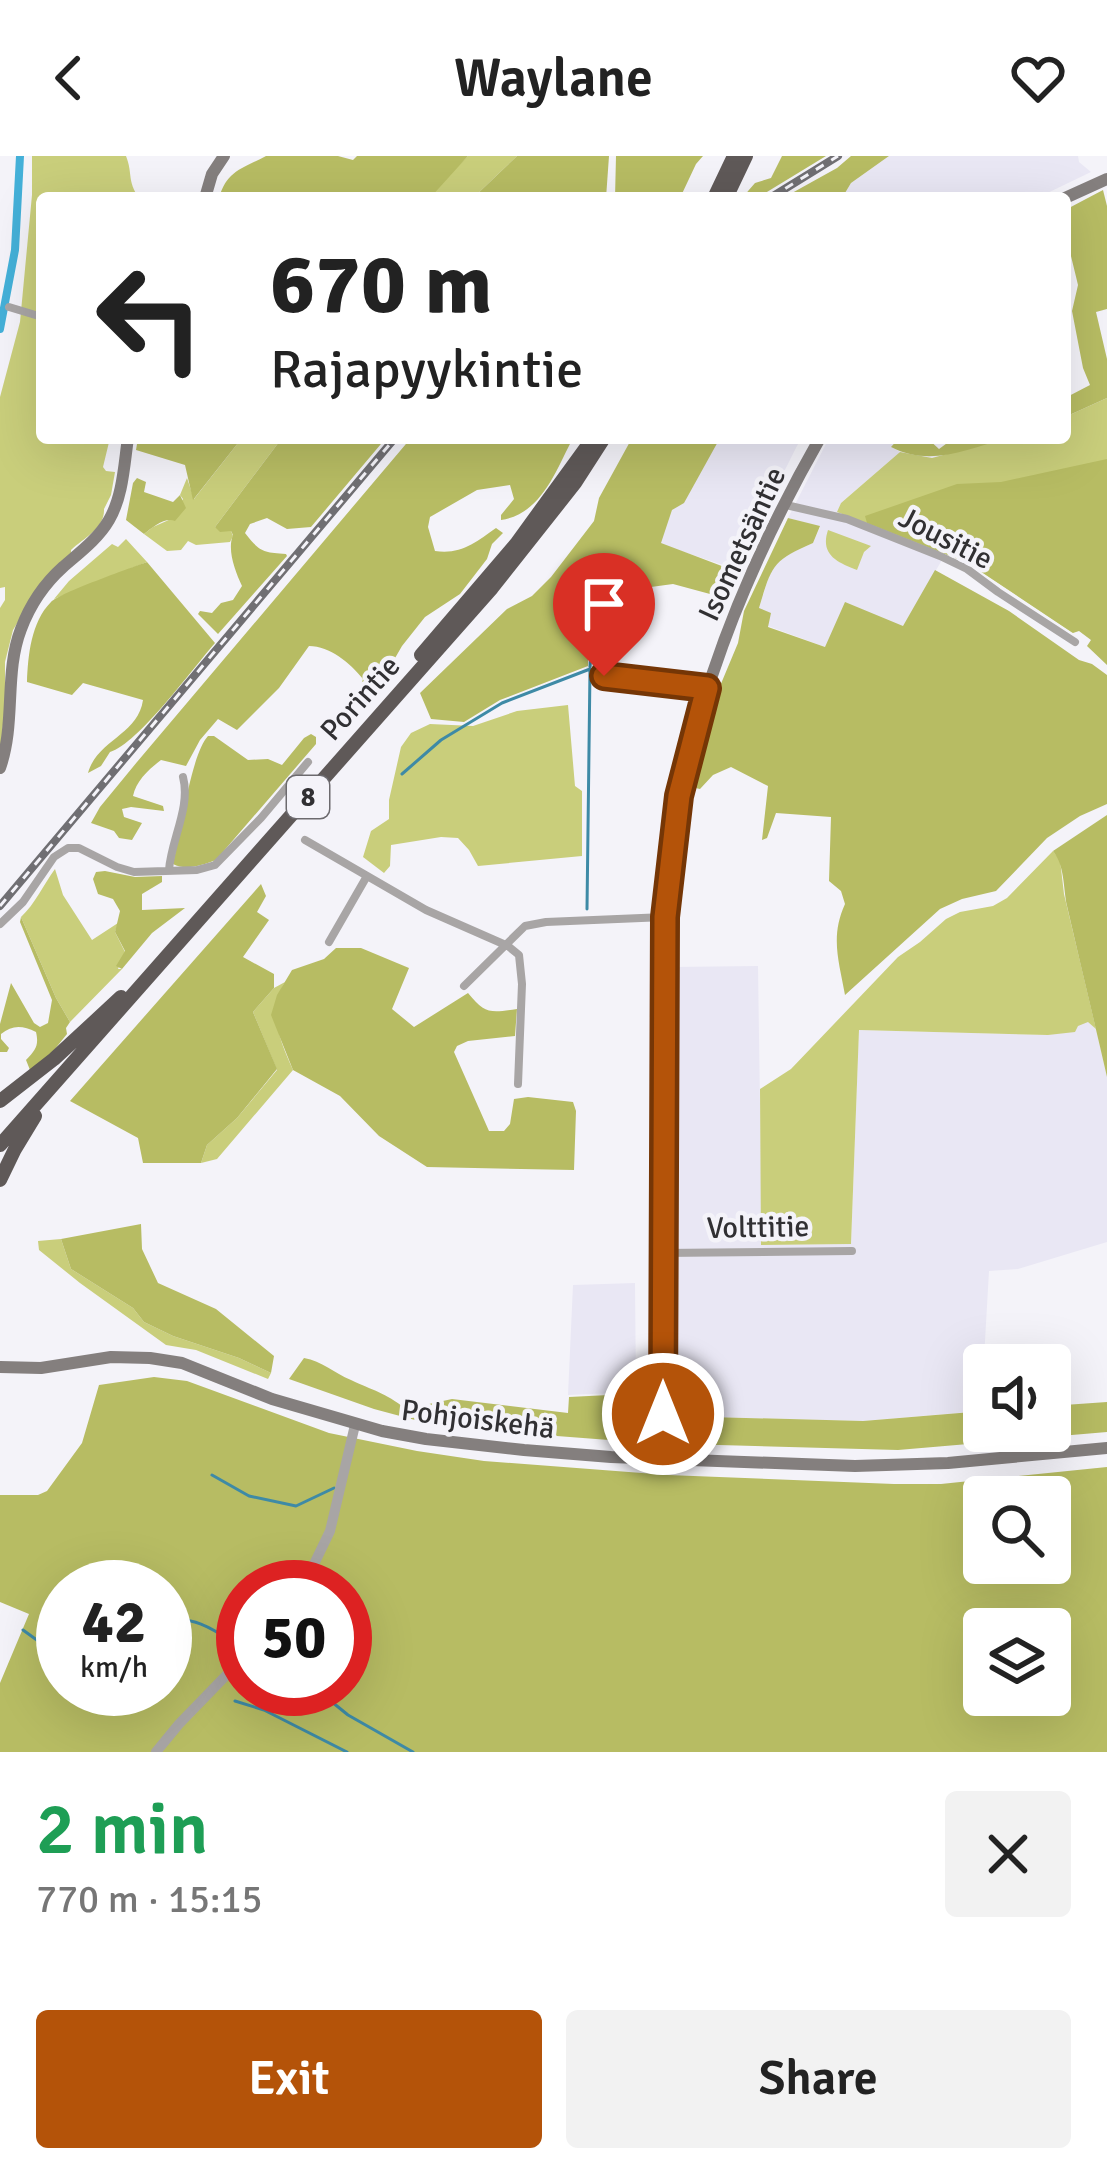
<!DOCTYPE html>
<meta charset="utf-8">
<style>
body{margin:0;font-family:Signika,sans-serif;background:#f2f2f2;color:#222;height:100vh;display:flex;flex-direction:column;font-size:45px;white-space:nowrap}
*{box-sizing:border-box;margin:0}
p{font-size:39px;color:#767676}
.icon{flex:none;width:66px;height:66px;fill:none;stroke:currentColor;stroke-width:2;stroke-linecap:round;stroke-linejoin:round}
.map{position:relative;height:1596px;overflow:hidden}
.drawer{display:flex;flex-direction:column;background:#fff;flex:1}
.drawer>*{flex:none}
.banner{position:absolute;left:36px;top:36px;width:1035px;height:252px;border-radius:12px;box-shadow:0 12px 48px #0002;background:#fff;color:#222;overflow:hidden}
.controls{position:absolute;left:963px;top:1188px;display:grid;gap:24px}
.controls a{display:grid;place-items:center;width:108px;height:108px;border-radius:12px;background:#fff;box-shadow:0 12px 48px #0002;font-size:60px}
.speed{position:absolute;left:36px;top:1404px;display:flex;gap:24px;font-size:60px;font-weight:700;text-align:center}
.speed>*{display:grid;place-content:center;width:156px;height:156px;border-radius:50%;background:#fff;box-shadow:0 12px 48px #0002;line-height:1}
.speed small{font-size:30px;font-weight:400}
.speed .limit{border:18px solid #d22;background:#fff;color:#111}
.pin{position:absolute;display:grid;place-items:center;width:102px;height:102px;color:#fff;margin:-123px -51px;border-radius:50% 50% 50% 0;rotate:-45deg;box-shadow:0 0 12px #0007}
.pin .icon{rotate:45deg}
.me{position:absolute;width:132px;margin:-66px;rotate:0deg;stroke-linejoin:round;filter:drop-shadow(0 0 9px #0008)}
.turn{display:flex;align-items:center;gap:42px;height:252px;padding:0 36px;font-size:54px}
.turn .icon{width:156px;height:156px;stroke-width:2.5}
.turn b{display:block;font-size:84px;line-height:102px}
.round{display:grid;place-items:center;flex:none;width:126px;height:126px;border-radius:12px;background:#f2f2f2}
.headline{display:flex;align-items:center;justify-content:space-between;height:204px;padding:0 36px}
h1{font-size:72px;font-weight:600;line-height:90px;color:#1e9e55}
.cta{display:flex;gap:24px;margin-top:auto;padding:24px 36px}
.cta a{flex:1;height:138px;border-radius:12px;background:#b45309;color:#fff;font-size:48px;font-weight:600;line-height:138px;text-align:center}
.cta a+a{background:#f2f2f2;color:#222}
header{display:flex;justify-content:space-between;align-items:center;height:156px;padding:0 36px;background:#fff;font-size:54px;font-weight:600}
.map>svg:first-child{display:block}
</style>
<header><svg class="icon" aria-label="back" viewBox="0 0 24 24"><path d="M15 5l-7 7 7 7"/></svg>Waylane<svg class="icon" aria-label="heart" viewBox="0 0 24 24"><path d="M12 20l-8-8c-3-5 5-10 8-4 3-6 11-1 8 4z"/></svg></header>
<div class="map">
<svg width="1107" height="1596" viewBox="0 0 1107 1596">
<rect width="100%" height="100%" fill="#f4f3f9"/>
<path fill="#e9e7f4" d="M889,0H1078L1079,6L1091,16L1037,42H842L851,27Z
M720,282H801L735,413L660,388L672,354Z
M829,282H899L891,291L900,296L841,347L838,355L946,397L903,471L825,491L768,470L759,452L769,420L780,402L813,387L820,371L788,362Z
M758,810L762,1089L851,1088L859,874L1048,879L1088,865L1096,873L1107,921V1086L1018,1113L989,1115L981,1255L863,1265L671,1260L672,811Z
M635,1127L636,1236L568,1239L573,1129Z"/>
<path fill="#c9ce7b" d="M32,0H126C133,18 127,25 139,42H42V282H110L103,311L106,315L115,316L111,339L104,353C105,372 84,382 71,394V399L36,436L13,474L5,506V549L0,598V452L5,444V431L0,432V241L20,166L32,39Z
M468,0H517L473,42H430L440,28Z
M1107,242V311L1098,306L1002,327L1073,477L968,407L837,356L841,347L900,296L932,302L1006,282H1065V261Z
M242,282H282L215,371L231,375L233,380L230,386L196,389L188,385L181,394L167,395L144,378L153,371L171,363L183,343L180,339L187,322L194,343Z
M828,374L871,390L864,396L857,414C836,406 820,398 828,374Z
M126,383L147,406L54,443L69,425L112,388L118,391Z
M568,549L575,630L582,635V700L478,710L469,694L458,682L441,681L391,689L390,710L384,717L363,701L371,675L389,663V644L401,591L411,577L430,568L473,570L517,555Z
M1053,695L1060,704L1064,738L1096,873L1088,866L1078,870L1075,876L1048,879L859,874L851,1088L761,1089L760,933L791,913L898,801L920,786L946,763L960,756L993,750L1007,742Z
M55,713L63,739L92,784L118,767L115,776L125,796L118,813H122L70,866L56,842L21,761C35,748 44,728 55,713Z
M285,826C267,855 280,885 293,914L217,1003L201,1007L207,989L237,962L277,914L253,856L274,832Z
M61,1083L71,1113L133,1152L144,1166L173,1180L239,1202L271,1217L268,1223L196,1194L166,1189L80,1127L39,1094L38,1085Z"/>
<path fill="#b7bc63" fill-rule="evenodd" d="M266,0H338L353,4L357,0H468L430,42H219C227,14 244,12 266,0Z
M517,0H609L606,42H473Z
M616,0H703L696,8L680,42H615Z
M782,0H826L757,42H742L755,27L771,22Z
M851,0H889L851,27L842,42H783L837,12Z
M1103,34L1107,50V153L1096,156L1107,203V242L1065,261V242L1090,229L1083,212L1072,155L1078,129L1070,96L1067,53Z
M138,282H242L193,344L185,309L136,294Z
M282,282H386L311,371L287,373L267,362L250,368L245,377C260,396 262,396 286,398L287,400L218,478L198,458L200,455L212,457L221,447L233,444L242,430C235,415 227,394 233,379L231,375L220,376L215,371Z
M411,282H573C556,314 542,358 501,364V359L514,343L510,329L477,334L430,361L428,371L435,395C461,399 476,386 496,372L503,377L492,388L487,403L460,438L425,461L402,490L387,516L366,536H359L363,523C350,507 330,490 309,490L279,532L237,574L218,563L200,584L186,610L161,604C149,613 136,625 133,640L163,650L164,655L131,651L122,653L124,661L142,667L132,684L119,682L114,675L91,667L100,651L137,606Z
M632,282H720L684,347L672,354L661,387L727,412L710,438L673,428L629,434L603,417L588,420V510L500,544L464,566L431,563L420,537L507,453L532,440L551,421L594,365L599,342Z
M899,282H927L939,293L954,282H1006C967,294 929,311 891,291Z
M1107,303V509L1087,490L1091,484L1079,475L1073,477L968,407L867,367L865,360L957,328L1001,326Z
M137,322L146,326L144,336L173,346L180,339L186,352L175,365C165,361 153,371 144,378L126,364L133,327Z
M788,362L820,370L813,387C772,405 772,409 759,452L771,457L768,471L825,491L845,446L903,470L935,414L1009,455L1079,504L1092,508L1107,519V648L1080,660L1047,682L996,735L962,743L940,753L845,839C839,805 830,781 845,748L841,735L829,725L831,661L776,657L767,682L762,684L768,630L731,611L713,619L700,633L691,631L705,566L738,487L744,455Z
M147,406L215,487C193,512 138,588 110,596L101,610L88,617C97,584 138,579 143,544L83,527L72,539L27,526C28,500 31,466 51,446C62,436 128,413 147,406Z
M311,578L316,581V588L216,704C203,709 186,715 173,708C180,679 191,598 208,580H214L248,604L268,603L282,609L304,582Z
M1107,659V921C1094,864 1080,807 1067,750C1063,731 1065,710 1053,695Z
M105,715L135,721L162,720V726L142,738V754L185,752L152,777L122,813L116,810L125,795L115,776L120,755L113,743L98,738L93,723L96,716Z
M261,728L266,740L257,756L269,764L243,801L274,818V832L253,856L277,913L237,962L207,989L201,1007H143L138,982L70,945Z
M21,761L56,842L70,866L66,872L67,878L38,914H30L26,904C36,894 39,889 36,876C22,869 12,869 1,878V883L9,892L7,896H0V868L11,827L34,867L40,871L48,867L52,844L20,766Z
M336,792H361L409,812L392,853L414,871L468,837C485,858 490,857 517,853L515,880L468,885L457,890L454,896L489,975H504L510,968L514,943L528,941L573,946L576,955L574,1014L427,1011L379,980L340,940L293,914L271,859L277,839L292,814L324,803Z
M141,1068L142,1093L158,1127L216,1153L274,1200L271,1217L239,1202L173,1180L144,1166L133,1152L71,1113L61,1083Z
M304,1202C322,1205 334,1217 351,1224C374,1235 384,1236 406,1253L452,1243L568,1257L569,1241L649,1237L648,1273L642,1283L622,1285L441,1271L374,1253L289,1223Z
M154,1221L187,1225L329,1277L417,1295L484,1305L668,1319L894,1328H941L1107,1311V1596H0V1527L29,1458L0,1446V1339H38L47,1335L82,1287L99,1229ZM984,1341H1050V1407H984ZM63,1431H165V1533H63ZM243,1431H345V1533H243ZM984,1473H1050V1539H984Z
M1107,1246V1276L898,1294L683,1288L672,1283L671,1260L863,1265L984,1255V1275H1050V1250Z"/>
<g fill="none" stroke-linecap="round" stroke-linejoin="round">
<path stroke="#3e8aa6" stroke-width="3" d="M590,511L592,482
M402,618L441,584L502,547L590,513L587,753
M212,1319L249,1340L296,1350L334,1332
M165,1467C193,1456 220,1478 242,1492
M23,1474L63,1503
M139,1533L154,1542
M316,1533L348,1559L413,1596
M235,1545L264,1554L347,1596"/>
<path stroke="#44b0d8" stroke-width="8" d="M0,173L15,94L20,0"/>
<path stroke="#a8a5a5" stroke-width="8" d="M9,151L42,161
M786,349L847,363L940,400L967,413L998,436L1075,486
M604,520L707,532
M305,684L426,754L508,790L519,799L522,828L518,928
M169,714C171,684 191,651 183,621
M0,768L23,746L54,701L68,692H79L117,711L134,716L197,714L215,709L261,662L308,606
M329,786L367,720
M464,830L525,770L546,766L665,761
M663,1097L852,1095"/>
<path stroke="#a8a5a5" stroke-width="10" d="M303,1431L330,1375L355,1269
M156,1596L179,1568L243,1502"/>
<path stroke="#847f7e" stroke-width="12" d="M205,42L212,18L224,0
M1065,42L1107,23
M0,612C16,567 4,517 21,473C30,449 44,428 63,411C79,397 98,383 109,364C123,340 124,309 128,282
M0,1211L41,1212L111,1201L150,1202L182,1207L272,1243L382,1275L426,1283L524,1294L611,1301L855,1310L948,1307L1107,1292
M662,1304L665,772C671,597 734,433 820,282"/>
<path stroke="#5f5958" stroke-width="14" d="M714,42L734,0
M726,42L746,0
M421,499L516,388L593,282
M0,945L54,903L121,841
M0,989L492,432L575,327L604,282
M0,1024L15,993L35,960"/>
<g stroke="#706f73" stroke-width="8">
<path id="rail" d="M770,42L838,0
M0,750L395,282"/>
</g>
<use href="#rail" stroke="#f4f3f9" stroke-width="3" stroke-dasharray="9" stroke-linecap="butt"/>
</g>
<g fill="none" stroke-linecap="round" stroke-linejoin="round">
<g stroke="#753606" stroke-width="30">
<path id="route" d="M604,520L707,532L679,640L665,761L663,1258"/>
</g>
<use href="#route" stroke="#b45309" stroke-width="21"/>
</g>
<g text-anchor="middle" stroke-width="9" stroke-linejoin="round" paint-order="stroke">
<rect fill="#f4f3f9" stroke="#6c6a6e" stroke-width="3" x="287" y="620" width="42" height="42" rx="9"/>
<g font-size="27" font-weight="bold" fill="#313033">
<text x="308" y="650">8</text>
</g>
<g font-size="30" fill="#313033" stroke="#f4f3f9">
<text transform="translate(946 382) rotate(27)" y="10">Jousitie</text>
<text transform="translate(742 388) rotate(-65)" y="10">Isometsäntie</text>
<text transform="translate(360 542) rotate(-48)" y="10">Porintie</text>
<text transform="translate(758 1071) rotate(-1)" y="10">Volttitie</text>
<text transform="translate(478 1263) rotate(7)" y="10">Pohjoiskehä</text>
</g>
</g>
</svg>
<div class="controls">
<a><svg class="icon" aria-label="sound" viewBox="0 0 24 24"><path d="M4 9h4l5-4v14l-5-4H4zM17 9q2 3 0 6"/></svg></a>
<a><svg class="icon" aria-label="search" viewBox="0 0 24 24"><circle cx="10" cy="10" r="6"/><path d="M15 15l6 6"/></svg></a>
<a><svg class="icon" aria-label="layers" viewBox="0 0 24 24"><path d="M12 4l9 5-9 5-9-5zM3 14l9 5 9-5"/></svg></a>
</div>
<div class="speed"><div>42<small>km/h</small></div><div class="limit">50</div></div>
<div class="pin" style="left:604px;top:520px;background:#d93025"><svg class="icon" aria-label="arrive" viewBox="0 0 24 24"><path d="M6 21V4h12l-3 4 3 4H6"/></svg></div>
<svg class="me" style="left:663px;top:1258px" viewBox="-20 -20 40 40"><circle r="17" fill="#b45309" stroke="#fff" stroke-width="3"/><path d="M0-11L8 9 0 5-8 9z" fill="#fff"/></svg>
<div class="banner">
<div class="turn"><svg class="icon" aria-label="left" viewBox="0 0 24 24"><path d="M17 20v-9H6M10 6l-5 5 5 5"/></svg><div><b>670 m</b>Rajapyykintie</div></div>
</div>
</div>
<section class="drawer">
<div class="headline"><div><h1>2 min</h1><p>770 m · 15:15</p></div><a class="round"><svg class="icon" aria-label="close" viewBox="0 0 24 24"><path d="M6 6l12 12M18 6L6 18"/></svg></a></div>
<div class="cta"><a>Exit</a><a>Share</a></div>
</section>
